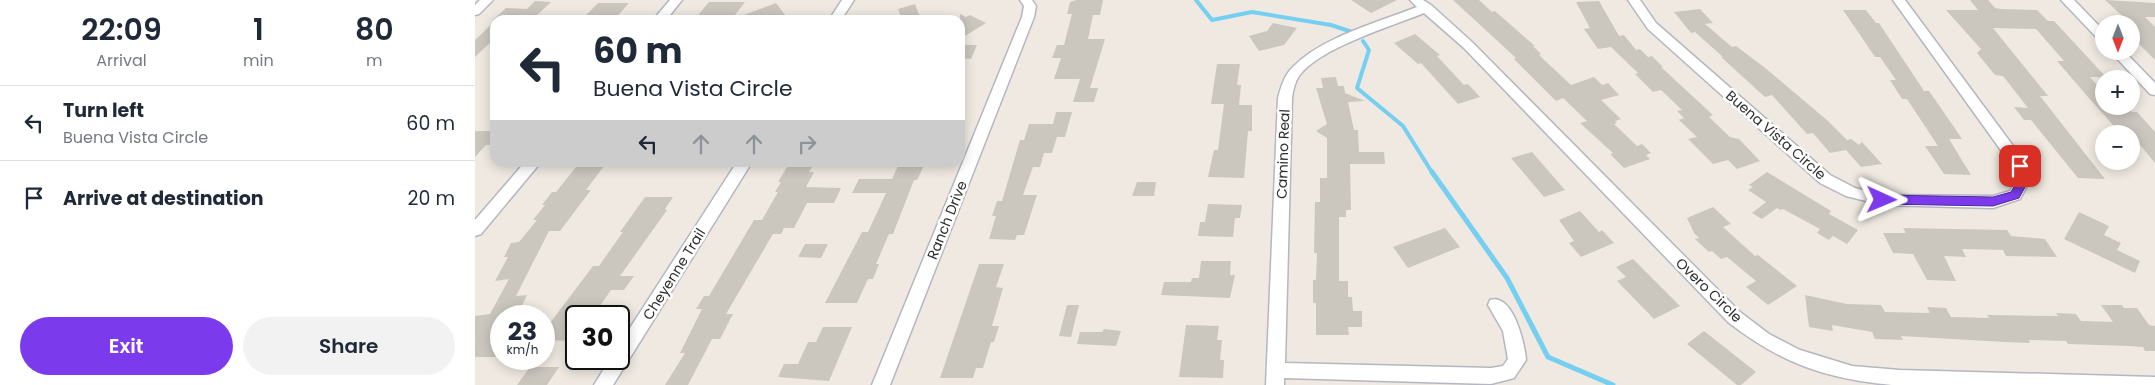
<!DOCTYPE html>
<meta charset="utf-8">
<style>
body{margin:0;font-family:Poppins,sans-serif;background:#f2f2f3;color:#1f2937;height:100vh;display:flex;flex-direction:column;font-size:19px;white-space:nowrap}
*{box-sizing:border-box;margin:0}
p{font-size:16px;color:#747a83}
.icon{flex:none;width:28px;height:28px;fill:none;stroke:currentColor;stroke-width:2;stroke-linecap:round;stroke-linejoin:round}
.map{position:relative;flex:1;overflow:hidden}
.drawer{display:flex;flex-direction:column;background:#fff;width:475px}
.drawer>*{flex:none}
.guide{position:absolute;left:15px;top:15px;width:475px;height:152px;border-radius:15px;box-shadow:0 2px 12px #0003;background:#fff;color:#1f2937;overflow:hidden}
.needle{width:32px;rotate:180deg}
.buttons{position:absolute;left:1620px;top:15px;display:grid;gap:10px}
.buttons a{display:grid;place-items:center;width:45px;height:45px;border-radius:50%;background:#fff;box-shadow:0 2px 12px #0003;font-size:25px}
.speed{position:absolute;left:15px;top:305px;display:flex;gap:10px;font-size:25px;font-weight:700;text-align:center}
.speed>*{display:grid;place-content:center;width:65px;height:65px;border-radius:50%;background:#fff;box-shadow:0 2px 12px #0003;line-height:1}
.speed small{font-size:12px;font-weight:400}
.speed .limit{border:2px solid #111;border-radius:8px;background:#fff;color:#111}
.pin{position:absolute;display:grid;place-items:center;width:42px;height:42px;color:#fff;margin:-21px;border-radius:10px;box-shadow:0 2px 8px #0006}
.me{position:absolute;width:55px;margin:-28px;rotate:91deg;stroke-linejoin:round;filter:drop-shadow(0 0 4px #0008)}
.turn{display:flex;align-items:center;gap:18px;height:105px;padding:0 20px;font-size:22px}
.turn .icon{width:65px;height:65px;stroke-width:2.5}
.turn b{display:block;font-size:35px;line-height:42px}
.lanes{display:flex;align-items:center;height:48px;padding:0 20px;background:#0003;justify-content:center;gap:25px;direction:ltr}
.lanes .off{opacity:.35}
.eta{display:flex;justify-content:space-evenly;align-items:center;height:85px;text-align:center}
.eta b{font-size:30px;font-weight:600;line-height:35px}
.button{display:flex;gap:10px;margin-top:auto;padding:10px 20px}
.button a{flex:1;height:58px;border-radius:30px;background:#7c3aed;color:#fff;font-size:20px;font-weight:600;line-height:58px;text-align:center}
.button a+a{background:#f2f2f3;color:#1f2937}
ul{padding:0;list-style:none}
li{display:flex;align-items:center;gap:15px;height:75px;padding:0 20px;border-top:1px solid #e0e1e3}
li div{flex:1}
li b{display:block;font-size:19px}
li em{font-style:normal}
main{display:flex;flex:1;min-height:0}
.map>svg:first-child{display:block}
</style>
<main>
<section class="drawer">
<div class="eta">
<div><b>22:09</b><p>Arrival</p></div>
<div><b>1</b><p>min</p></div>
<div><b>80</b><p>m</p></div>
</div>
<ul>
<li><svg class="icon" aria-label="left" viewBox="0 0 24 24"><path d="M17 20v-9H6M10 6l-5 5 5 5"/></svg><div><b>Turn left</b><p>Buena Vista Circle</p></div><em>60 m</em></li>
<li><svg class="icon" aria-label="arrive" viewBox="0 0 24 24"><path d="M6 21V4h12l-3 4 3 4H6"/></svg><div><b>Arrive at destination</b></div><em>20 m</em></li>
</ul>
<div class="button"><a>Exit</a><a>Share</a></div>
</section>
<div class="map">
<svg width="1680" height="385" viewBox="0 0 1680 385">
<rect width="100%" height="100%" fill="#efe9e1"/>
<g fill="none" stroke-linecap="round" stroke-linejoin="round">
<path stroke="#75cff0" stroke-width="4" d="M721,0L737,20L777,12L856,25L877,32
M888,41L894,50L882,88L928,126L958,174"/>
<path stroke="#75cff0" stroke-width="5" d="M957,172L1032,278L1073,357L1138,385"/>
</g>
<path fill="#cbc7bf" d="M601,0H628L625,15H618L613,39H630L615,88H623L619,102H598L605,79H579L586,58H577L582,45H589L597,14H592L595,2Z
M876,0H922L896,13Z
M978,0H1004L1017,12L1020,11L1060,46H1058L1066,54L1064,55L1096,85L1119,77L1127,85L1133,83L1144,95L1126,100L1146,119L1140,121L1142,123L1139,124L1162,146L1167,144L1176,153L1171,155L1175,159L1149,168L1135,154L1138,153L1105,123L1112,121L1088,98L1081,101L1039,59L1041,58Z
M1495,0H1513L1520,8L1526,9L1562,10L1573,21H1579L1631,77H1615L1629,93V106H1652L1657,112H1662L1680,132V163L1656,134H1646L1613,97L1582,61H1589L1561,29L1518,28L1573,96H1565L1630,179L1603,178L1556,120H1549L1539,107L1553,108L1528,76L1520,75L1502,53L1506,49L1471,10H1503Z
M1630,0L1680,3V17H1670L1680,27V60L1656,36V24Z
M60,1L76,2L59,18L18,20L31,8L52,9Z
M1124,1L1144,36L1149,35L1161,50L1165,49L1173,57L1177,56L1188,67H1186L1238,115L1234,117L1255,137L1264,139L1285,161L1262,169L1253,160L1238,164L1213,139L1222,137L1204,120L1209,118L1202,111L1207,110L1186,90L1178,92L1160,74L1163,73L1136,47L1123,49L1109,29L1115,28L1101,2Z
M234,2H270L256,20H219Z
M123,3H154L139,20H120L123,16H110Z
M301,3L314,20H258V19Z
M440,4L446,20H427L423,9Z
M1225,9L1238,23L1230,24L1257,47L1261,46L1289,67L1353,121L1372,140L1376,139L1384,145L1387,142L1407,164L1386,167L1371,150L1355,153L1338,133L1332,134L1297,95L1290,97L1246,57H1248L1220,32L1216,33L1199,12Z
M1368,10H1391L1401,23H1404L1449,91H1454L1481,130L1487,139H1474L1496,175L1469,174L1450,146H1463L1432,99H1427L1415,80H1421L1405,57H1400Z
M485,14L491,17L495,15L511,23L485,39Z
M20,21V38L0,57V40Z
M798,23L822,28L809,45L784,51L774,36L792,31Z
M940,34L965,55L962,56L989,85L993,84L1005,97L983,104L946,63L943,64L919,43Z
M485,45H502L496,59L485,58Z
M742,64H765L762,85H766L764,105H777V131H773L769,178L733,177L739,150H743L749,104H736Z
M861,77L863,86H869L870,93L890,101L873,102L879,130H883L884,152H909L910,164H875L876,210H871V217H864V281H873V297H877L878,311H887V327H873L874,335H841V303H838V280H841L842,253H839L840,202H845V178H852V138L841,131L852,124L841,88H848L846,78Z
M581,112H597L590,137H582L577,153H569L565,167H558L548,195H562L549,235H542L540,240L514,239L521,216H517L522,201H527L545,140H549L554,124H578Z
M0,131H20V145H11L0,157Z
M1057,152L1090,190L1069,197L1036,158Z
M105,162H132L111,190H116L85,231H74L41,296L52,295L42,316H26V357H0V316L15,314L34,279L20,281L33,257H29L36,243L44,242L62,220H58L70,205H67L77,192H81Z
M315,162H340L334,172H339L331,187L366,188L359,203H332L319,228H309L306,234H298L251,314H258L245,339H237L213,385H190L210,353H205L227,309H221L229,296H234L279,220H287L303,192H300L306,182H303Z
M425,162L450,163L442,180H439L418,234H414L401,264H404L398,279H393L382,303H350L387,232H393L411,193H377L384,179H417Z
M1292,172L1356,211L1354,214L1383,230L1372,244L1358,236L1354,240L1342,233L1345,229L1308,209L1305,210L1302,208L1287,219L1277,213L1291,202L1273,190L1278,187L1274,185Z
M662,182H681L679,196H657Z
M170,197H198L190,209L192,210L145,276H159L149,290H136L118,316H101V335L97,341L69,340V331L118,266H124L148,232H145Z
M733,204L767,205L765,218H760L758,237L723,236L725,222H730Z
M1238,207L1256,224L1248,227L1280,256L1283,255L1322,286L1293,305L1271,287L1281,281L1252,257L1246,259L1237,251L1234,252L1220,239L1224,238L1219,233L1212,218Z
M1105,211L1124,232L1127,230L1139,243L1106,257L1094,243L1099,241L1084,220Z
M1604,212L1634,226L1629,235L1646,243L1642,250L1665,261L1660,273L1589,239Z
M970,228L985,247L933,268L918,247Z
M1428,228L1532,230L1536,236L1570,239L1582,257L1531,256L1528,250L1487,249L1491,257L1469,256L1481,281L1452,280L1438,254L1418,253L1408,233H1431Z
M330,244H353L346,258L323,257Z
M1158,259L1205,306L1179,319L1142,281L1151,277L1141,267Z
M726,261H756L755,275H760L755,298L686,295L689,282H716L717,278H724Z
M504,264H529L521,287L528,288L517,326H524L519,342H516L508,368H501L498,378H465Z
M1330,295L1372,304L1406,305L1410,312L1455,313L1452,307L1471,308L1476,317L1514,318L1512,315L1583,316L1581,313L1601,314L1606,321L1638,322L1626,305H1647L1649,308H1662L1674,325L1680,326V351H1670L1668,347L1654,346L1593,344L1591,341L1554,340L1555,343L1529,342L1426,336L1428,340L1400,339L1397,332L1357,325L1358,331L1334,327Z
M592,305H604L596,337L584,336Z
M711,325L744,326L742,340H747L745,360H749L748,378L704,377Z
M348,327H377L354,381L303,377L309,364H323L333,342H341Z
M629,329L646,331L641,346L602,344L605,332H627Z
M1229,331L1281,372L1266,385H1262L1212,344Z
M55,367H84L72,385H42Z"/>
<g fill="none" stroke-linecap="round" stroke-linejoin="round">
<g stroke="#b4b7c1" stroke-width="3">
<path id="minor" d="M5,0H18L4,14L0,15V5Z
M195,0H207L191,20H178Z
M367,0H379L366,20H354Z
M545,0H557L561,6L559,17L415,385H397L547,17L549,6Z
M935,0H948L956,5L997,42L1265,312L1294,334L1325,350L1377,366L1425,370L1680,377V385H1417C1350,379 1306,363 1253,322L989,48L949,13C917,26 844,48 824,76C820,82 818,90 817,98L810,363L1016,368L1028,366L1033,359L1028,331L1013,305L1015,300C1038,293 1050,344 1051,360L1039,378L1016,384L809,378V385H791L803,98C806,87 809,75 818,67C847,37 904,22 942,7Z
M1153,0H1165L1181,23L1355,175L1380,188L1407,195L1518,196L1535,191L1541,180L1538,167L1418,0H1430L1550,162L1555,180L1545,199L1518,208L1407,205L1371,196L1345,183L1173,29Z
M1586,0H1599L1629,31V42L1625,41Z
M1635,51H1649L1680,83V95L1675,94Z
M50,162H66L6,234L0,236V220Z
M262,162H277L138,385H119L135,359H144V345Z"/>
</g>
<use href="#minor" fill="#fff" fill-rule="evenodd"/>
</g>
<path fill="#7c3aed" stroke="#51269a" d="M1545,162L1551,166L1554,180L1544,198L1518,206L1407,204L1401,200L1407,195L1518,197L1536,192L1543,180L1540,166Z"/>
<g text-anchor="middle" stroke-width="5" stroke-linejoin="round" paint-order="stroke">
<g font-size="14" fill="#2e2e2e" stroke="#fff">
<text transform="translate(1301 135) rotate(41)" y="5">Buena Vista Circle</text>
<text transform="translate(808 154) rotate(-88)" y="5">Camino Real</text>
<text transform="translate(472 220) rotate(-68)" y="5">Ranch Drive</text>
<text transform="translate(199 274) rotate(-58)" y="5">Cheyenne Trail</text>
<text transform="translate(1234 290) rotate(44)" y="5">Overo Circle</text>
</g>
</g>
</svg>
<div class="buttons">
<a><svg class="needle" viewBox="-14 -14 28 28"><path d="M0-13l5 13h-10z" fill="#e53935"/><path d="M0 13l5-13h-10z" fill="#747a83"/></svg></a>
<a>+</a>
<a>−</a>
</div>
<div class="speed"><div>23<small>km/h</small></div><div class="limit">30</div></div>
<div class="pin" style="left:1545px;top:166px;background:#d93025"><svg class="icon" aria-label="arrive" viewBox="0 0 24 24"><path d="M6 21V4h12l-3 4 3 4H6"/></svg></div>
<svg class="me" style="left:1407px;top:200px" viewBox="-20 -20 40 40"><path d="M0-17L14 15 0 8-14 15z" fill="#7c3aed" stroke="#fff" stroke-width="4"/></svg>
<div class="guide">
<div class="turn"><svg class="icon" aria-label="left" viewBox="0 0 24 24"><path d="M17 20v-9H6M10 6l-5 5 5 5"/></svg><div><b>60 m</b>Buena Vista Circle</div></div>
<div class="lanes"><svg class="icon" aria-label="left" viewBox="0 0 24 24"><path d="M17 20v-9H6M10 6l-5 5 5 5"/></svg><svg class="icon off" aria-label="ahead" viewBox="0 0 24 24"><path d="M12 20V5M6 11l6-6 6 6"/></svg><svg class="icon off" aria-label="ahead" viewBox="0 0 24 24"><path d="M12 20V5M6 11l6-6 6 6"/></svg><svg class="icon off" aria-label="right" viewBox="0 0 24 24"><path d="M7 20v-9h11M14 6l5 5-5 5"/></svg></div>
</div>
</div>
</main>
